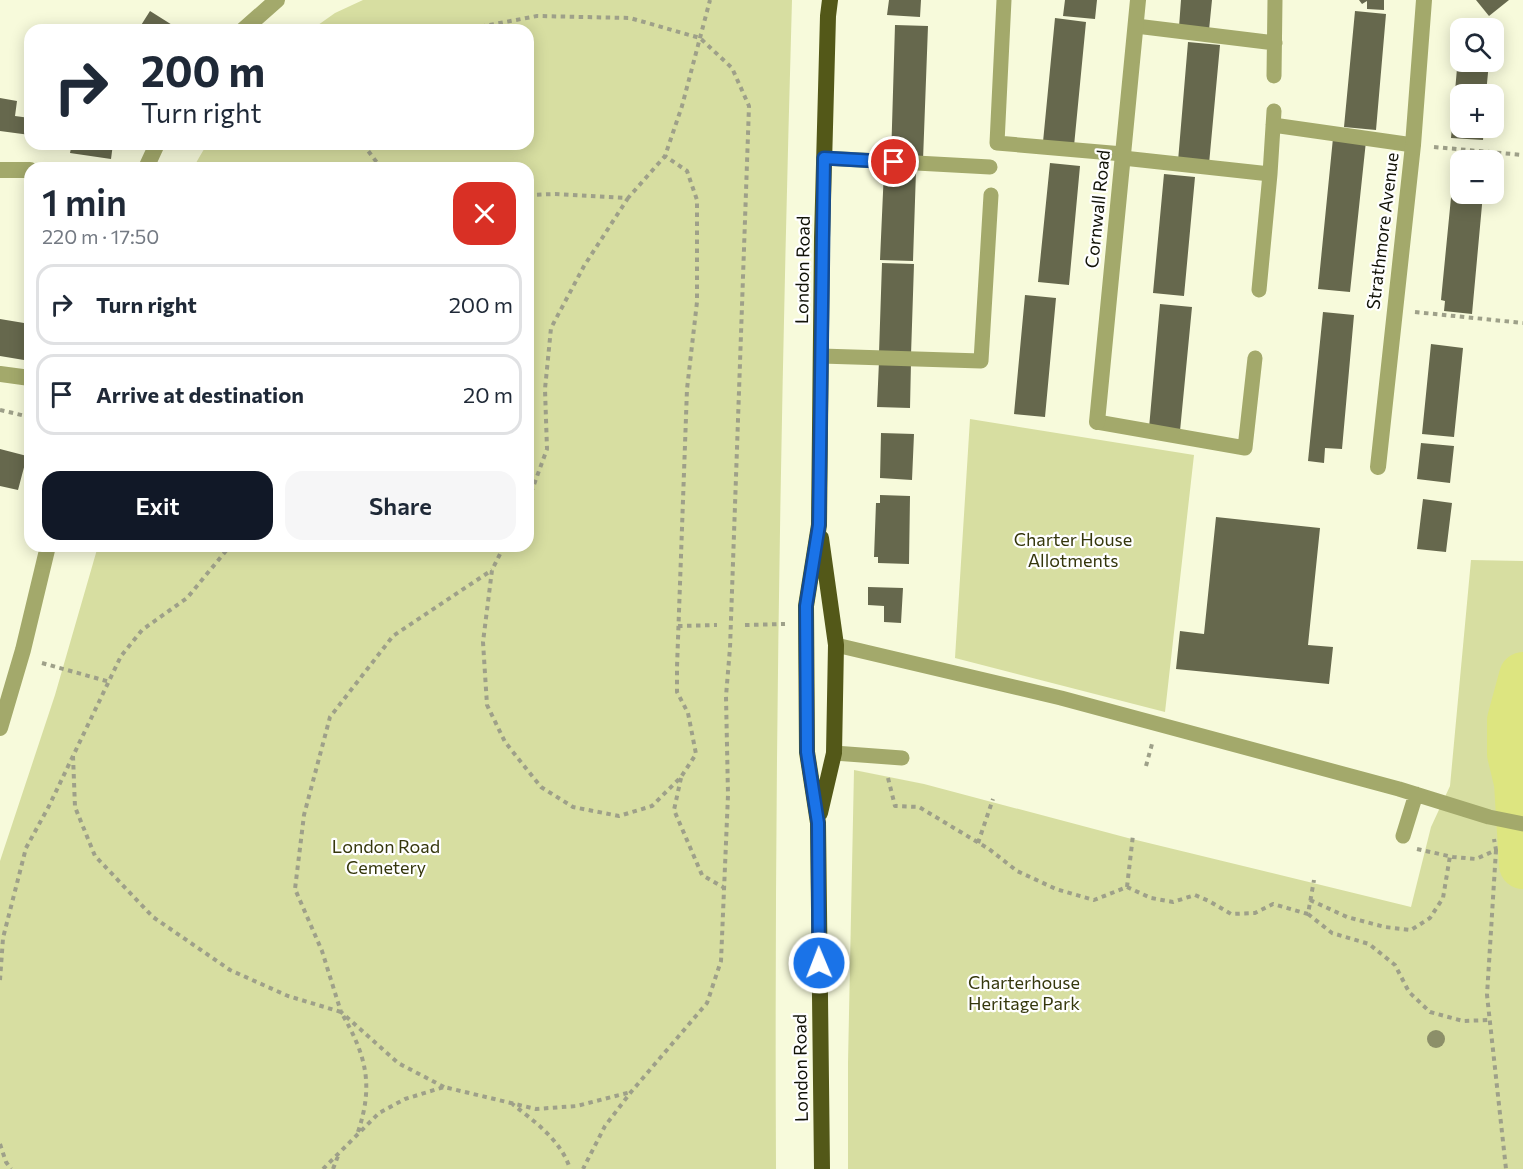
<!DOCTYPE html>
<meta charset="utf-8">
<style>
body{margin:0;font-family:Commissioner,sans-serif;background:#f6f6f7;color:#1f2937;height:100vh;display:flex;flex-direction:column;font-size:22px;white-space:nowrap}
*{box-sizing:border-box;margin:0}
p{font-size:20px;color:#747a83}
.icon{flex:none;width:33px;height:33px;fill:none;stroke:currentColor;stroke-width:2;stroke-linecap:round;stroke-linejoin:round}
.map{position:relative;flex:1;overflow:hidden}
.sheet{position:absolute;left:24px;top:162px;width:510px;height:390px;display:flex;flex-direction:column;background:#fff;border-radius:18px;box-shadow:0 3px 15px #0003}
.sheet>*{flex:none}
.guide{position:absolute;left:24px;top:24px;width:510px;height:126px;border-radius:18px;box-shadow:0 3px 15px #0003;background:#fff;color:#1f2937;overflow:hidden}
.tools{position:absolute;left:1450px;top:18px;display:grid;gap:12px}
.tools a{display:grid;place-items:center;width:54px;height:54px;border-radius:12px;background:#fff;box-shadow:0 3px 15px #0003;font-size:30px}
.pin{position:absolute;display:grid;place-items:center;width:51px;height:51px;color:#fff;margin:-26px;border:3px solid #fff;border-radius:50%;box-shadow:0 2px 6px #0007}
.me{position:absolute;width:66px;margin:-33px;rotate:359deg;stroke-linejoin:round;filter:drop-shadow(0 0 4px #0008)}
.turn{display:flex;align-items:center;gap:21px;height:126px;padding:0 18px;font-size:27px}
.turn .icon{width:78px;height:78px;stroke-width:2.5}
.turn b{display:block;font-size:42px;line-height:51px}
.round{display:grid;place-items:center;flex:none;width:63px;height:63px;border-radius:18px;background:#f6f6f7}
.head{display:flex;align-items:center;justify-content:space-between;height:102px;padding:0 18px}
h1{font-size:36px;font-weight:600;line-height:45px}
.action{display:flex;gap:12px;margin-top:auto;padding:12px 18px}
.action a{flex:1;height:69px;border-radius:18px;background:#111827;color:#fff;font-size:24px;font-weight:600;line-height:69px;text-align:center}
.action a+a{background:#f6f6f7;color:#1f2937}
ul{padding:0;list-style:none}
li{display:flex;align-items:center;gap:18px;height:81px;margin:0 12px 9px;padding:0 6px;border:3px solid #e0e1e3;border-radius:18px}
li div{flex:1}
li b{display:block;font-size:22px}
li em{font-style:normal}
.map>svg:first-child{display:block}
</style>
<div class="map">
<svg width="1523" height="1169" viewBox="0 0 1523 1169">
<rect width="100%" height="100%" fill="#f7fadb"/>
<path fill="#d7dea1" d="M363,0H792C781,390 774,779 776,1169H0V861L55,695L98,546H528V168H193L207,144H528V30H311L335,13Z
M970,419L1194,455L1165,712L955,658Z
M1471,560L1523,561V1169H848V1063L854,770L924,784L1128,838L1411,907L1431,827L1450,786Z"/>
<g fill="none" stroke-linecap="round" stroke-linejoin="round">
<path stroke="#dde580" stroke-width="48" d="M1523,676L1511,720V754L1518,783L1523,865"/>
</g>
<path fill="#66684d" d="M889,0H921L920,17L887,15Z
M1065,0H1097L1095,19L1063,16Z
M1181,0H1212L1209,30L1179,27Z
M1359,0H1384V10L1367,9V1L1362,4Z
M1476,0H1509L1489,16Z
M150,11L177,28L175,30H138Z
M1355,11L1386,14L1376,130L1344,127Z
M1055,18L1086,22L1074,146L1043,142Z
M1462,22L1492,25V28H1461Z
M895,25L928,26L923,160L891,159Z
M1188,42L1220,45L1209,164L1178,161Z
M1459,45H1461V62H1489L1486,94H1461V128H1484L1483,140L1451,138Z
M0,98L17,101L15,116L30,118V135L0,131Z
M1333,138L1366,141L1350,292L1318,289Z
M56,144H113L111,159L70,153L71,148Z
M1050,163L1080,166L1069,285L1038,282Z
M1454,167H1461V194H1483L1472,314L1444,311L1445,301L1441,300Z
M884,170L916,171L913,261L880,260Z
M1164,174L1195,177L1184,296L1153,293Z
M882,263L914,264L911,355L879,353Z
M1025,295L1056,298L1045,417L1014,414Z
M1160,304L1192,307L1180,431L1149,428Z
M1323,312L1354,315L1342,449L1325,448L1324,463L1308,461Z
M0,319L30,324V361L0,356Z
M1431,344L1463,348L1454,437L1422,434Z
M879,361L911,362L910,408L877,407Z
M881,433L914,434L912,480L880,478Z
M1421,443L1454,446L1450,483L1417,479Z
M0,449L27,456L18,490L0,486Z
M880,495L910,496L909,564L878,563V557H874L876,503H880Z
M1423,499L1452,503L1446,552L1417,549Z
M1216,517L1320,528L1308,645L1333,647L1329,684L1176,669L1180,631L1204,634Z
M868,587L903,588L901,623L884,622V606L868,605Z"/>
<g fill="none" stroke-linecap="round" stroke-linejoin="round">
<path stroke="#9ea089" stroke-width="4" stroke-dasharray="4.5 4.5" stroke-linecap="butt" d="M463,30L537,16L630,18L700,38L732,68L749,106L730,648L726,696L728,795L721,961L707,1003L631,1092L605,1126L583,1169
M363,144L381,168
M1434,147L1523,155
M528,195L555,194L628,198L665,156L682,106L710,0
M1415,312L1523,323
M0,410L30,417
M528,501L547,449L545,389L551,328L584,266L628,198
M504,546L492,570L483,642L487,705L505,742L541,787L573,807L619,816L652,806L681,777L696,754L688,713L677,692V667L687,389L697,302V200L687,171L665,156
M745,625L785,624
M678,626L717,625
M42,663L110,682
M73,756L75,807L95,856L153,917L230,970L288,996L341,1012C366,1055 374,1084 358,1132
M1146,766L1152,744
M681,778L674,810L702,875L723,887
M888,778L895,806L919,807L989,849L1017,871L1056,889L1094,900L1127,887L1151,898L1173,902L1195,895L1209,901L1231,914L1255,913L1273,904L1308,914L1314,880
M978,843L993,799
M1417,849L1453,857L1476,859L1496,850L1494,839
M1496,850L1487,995L1506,1169
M1127,887L1133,835
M1310,900L1347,917L1385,927L1411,930L1430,918L1443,898L1450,856
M1308,914L1332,933L1369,944L1395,965L1409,992L1430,1012L1463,1021L1490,1020
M0,980L3,938L26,848L49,806L121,656L142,630L187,598L230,546
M444,1087L398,1063L341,1012L322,951L295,889L304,815L330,717L393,636L492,570
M511,1103C533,1120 562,1141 570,1169
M0,1144L6,1162L11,1169
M323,1169L379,1113L405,1099L444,1087L536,1109L577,1106L631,1092
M333,1169L338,1156"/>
<path stroke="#a3a96b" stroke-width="15" d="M1004,0L997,143L1123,154
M1136,26L1275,43
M1274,76L1275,0
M1273,125L1413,145
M824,158L990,167
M1123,158L1270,174L1274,111
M1259,290L1270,174
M821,356L981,361L991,195
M1097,422L1245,448L1255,358
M836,645L1061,698L1399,789L1489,817L1523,824
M834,753L902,758
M1403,836L1416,794"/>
<path stroke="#a3a96b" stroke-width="16" d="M243,30L277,0
M146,168L157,144
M0,170H30
M0,374L30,378
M1097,422L1138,0
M1378,467L1413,145L1424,0
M0,728L23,650L48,546"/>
<path stroke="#535818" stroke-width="16" d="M820,813L834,753L836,645L821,538
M822,1169L818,823L807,752L806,606L819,525L822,238L828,16L830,0"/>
</g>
<circle fill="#8c8f69" cx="1436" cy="1039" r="9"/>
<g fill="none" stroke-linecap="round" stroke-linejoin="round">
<g stroke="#114b97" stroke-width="15">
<path id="route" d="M819,963L818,823L807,752L806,606L819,525L824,158L894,162"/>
</g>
<use href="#route" stroke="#1a73e8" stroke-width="10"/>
</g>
<g text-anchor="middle" stroke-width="4.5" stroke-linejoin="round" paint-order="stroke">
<g font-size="18" fill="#111207" stroke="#fff">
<text transform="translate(1098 209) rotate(-84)" y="6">Cornwall Road</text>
<text transform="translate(1383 231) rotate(-83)" y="6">Strathmore Avenue</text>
<text transform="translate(803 270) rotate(-89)" y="6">London Road</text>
<text transform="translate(801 1068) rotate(-91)" y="6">London Road</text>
</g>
<g font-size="18" fill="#35370c" stroke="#fff">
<text x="1073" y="546">Charter House<tspan x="1073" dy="21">Allotments</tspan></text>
<text x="386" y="853">London Road<tspan x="386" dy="21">Cemetery</tspan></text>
<text x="1024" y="989">Charterhouse<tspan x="1024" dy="21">Heritage Park</tspan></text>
</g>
</g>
</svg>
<div class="tools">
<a><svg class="icon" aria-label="search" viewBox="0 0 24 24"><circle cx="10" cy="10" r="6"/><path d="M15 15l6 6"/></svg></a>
<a>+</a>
<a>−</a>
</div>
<div class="pin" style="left:894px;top:162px;background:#d93025"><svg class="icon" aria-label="arrive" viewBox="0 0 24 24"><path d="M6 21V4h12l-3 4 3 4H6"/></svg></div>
<svg class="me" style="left:819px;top:963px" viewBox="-20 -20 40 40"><circle r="17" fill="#1a73e8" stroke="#fff" stroke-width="3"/><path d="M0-11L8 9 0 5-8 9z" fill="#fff"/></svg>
<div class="guide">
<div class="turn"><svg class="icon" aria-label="right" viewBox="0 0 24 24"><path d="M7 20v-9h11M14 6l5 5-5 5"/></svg><div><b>200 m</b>Turn right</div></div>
</div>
<section class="sheet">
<div class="head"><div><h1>1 min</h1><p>220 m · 17:50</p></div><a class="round" style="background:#d93025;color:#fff"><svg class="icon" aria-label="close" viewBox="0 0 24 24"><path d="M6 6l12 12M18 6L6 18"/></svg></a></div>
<ul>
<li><svg class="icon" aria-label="right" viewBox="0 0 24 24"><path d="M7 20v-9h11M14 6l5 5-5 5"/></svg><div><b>Turn right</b></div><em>200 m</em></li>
<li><svg class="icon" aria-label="arrive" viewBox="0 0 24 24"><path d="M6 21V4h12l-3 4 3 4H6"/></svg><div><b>Arrive at destination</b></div><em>20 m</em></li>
</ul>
<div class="action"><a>Exit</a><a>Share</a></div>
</section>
</div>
